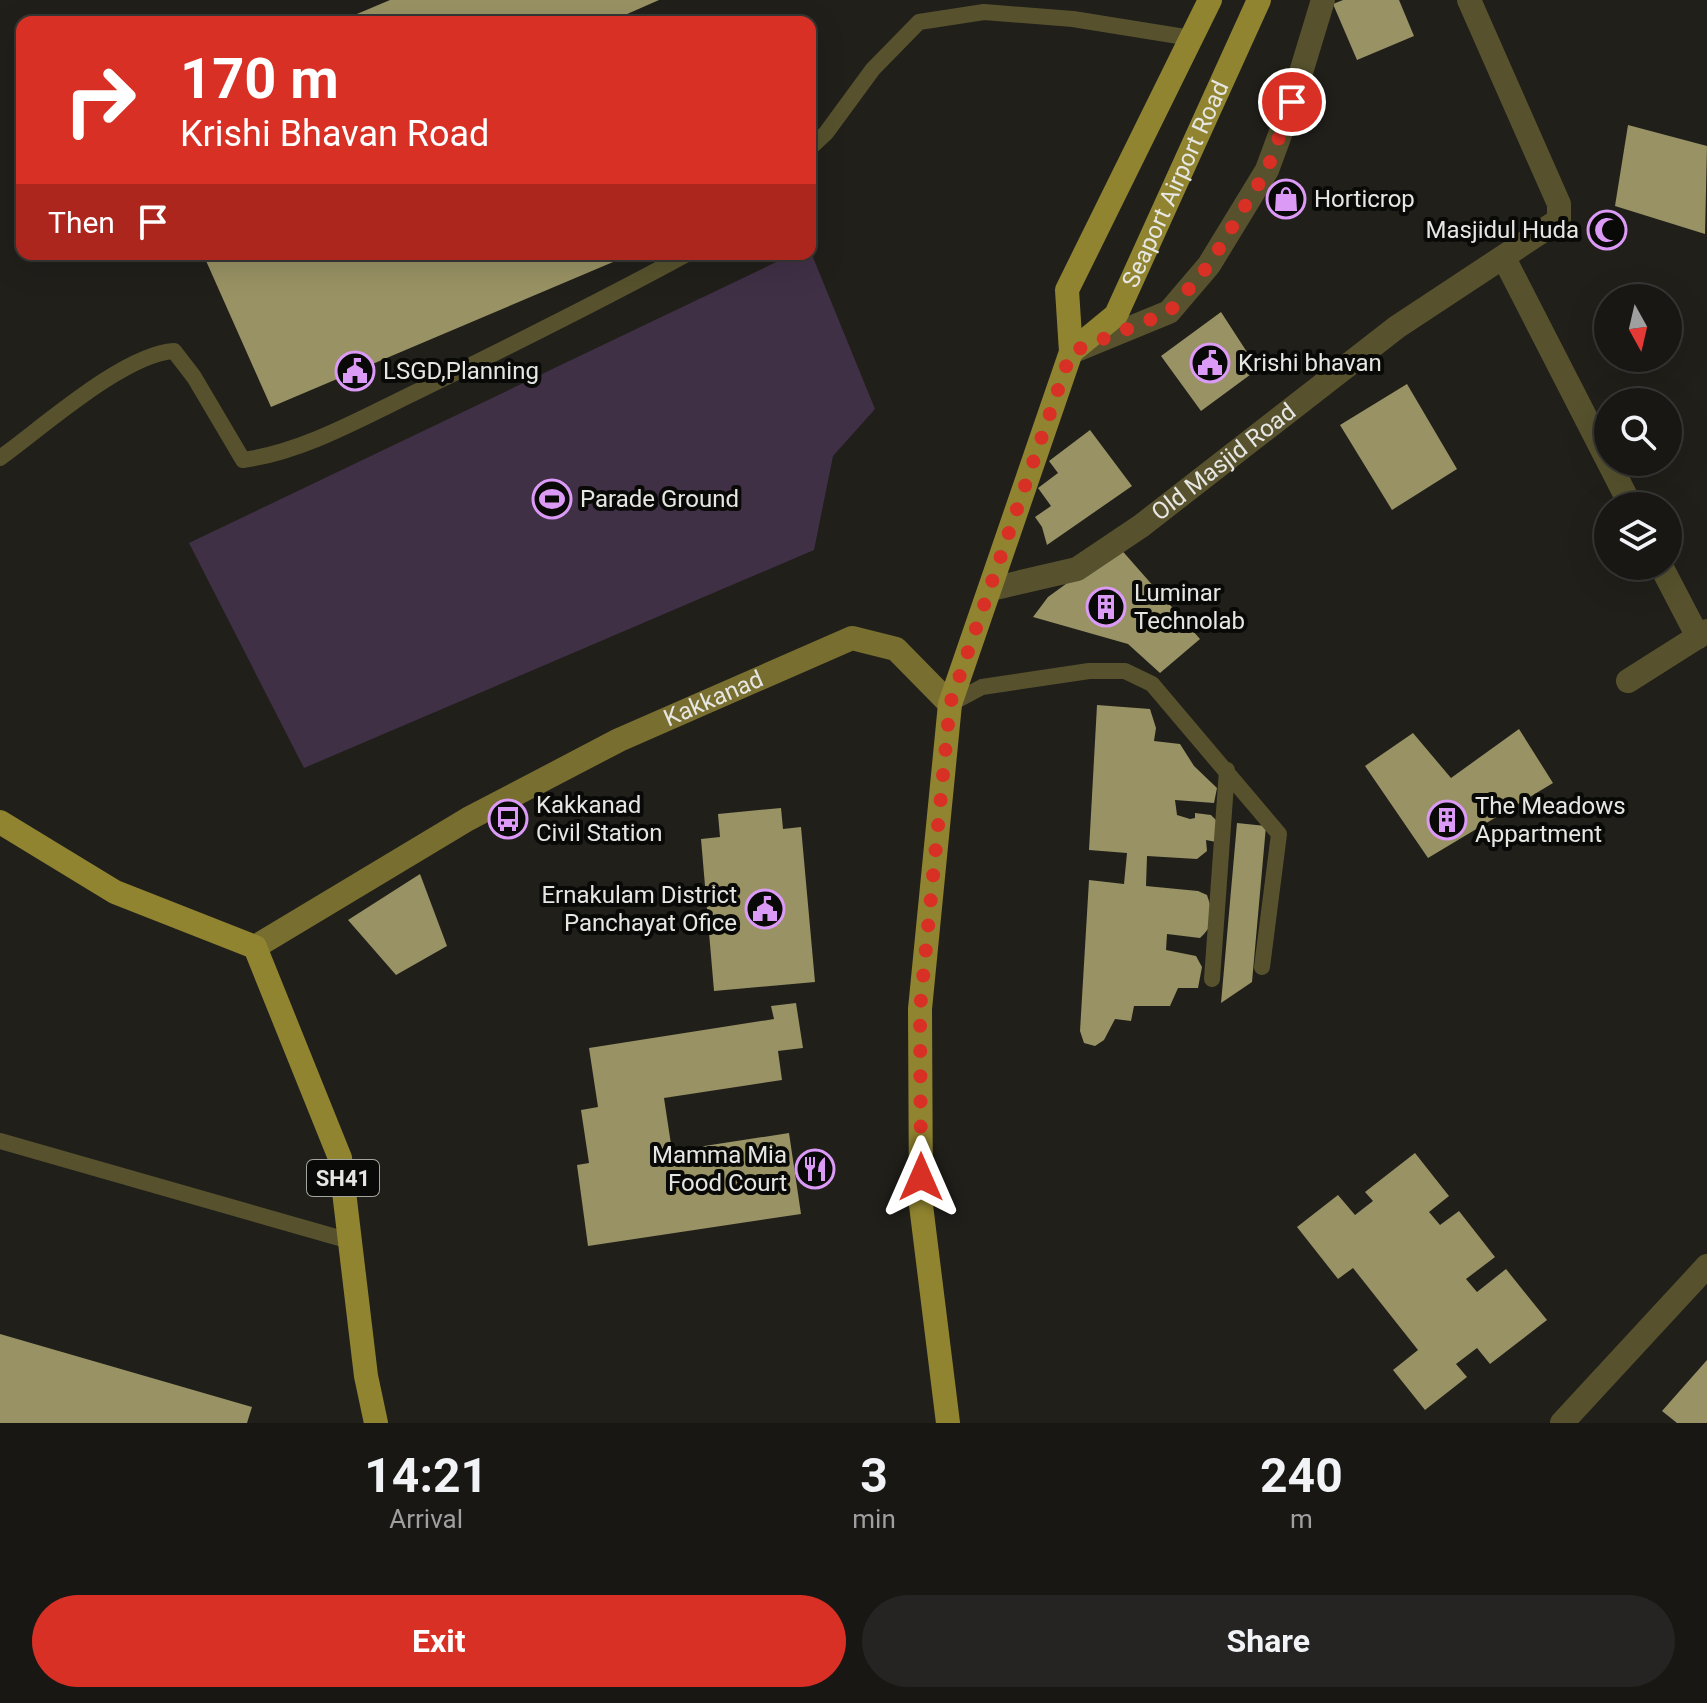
<!DOCTYPE html>
<style>
body{margin:0;font-family:Roboto,sans-serif;background:#252422;color:#f1f3f6;height:100vh;display:flex;flex-direction:column;font-size:30px;white-space:nowrap}
*{box-sizing:border-box;margin:0}
p{font-size:26px;color:#9f9fa0}
.icon{flex:none;width:44px;height:44px;fill:none;stroke:currentColor;stroke-width:2;stroke-linecap:round;stroke-linejoin:round}
.map{position:relative;height:1423px;overflow:hidden}
.drawer{display:flex;flex-direction:column;background:#181714;flex:1}
.drawer>*{flex:none}
.hud{position:absolute;left:16px;top:16px;width:800px;height:244px;border-radius:16px;box-shadow:0 8px 32px #0002,0 0 0 2px #363634;background:#d93025;color:#fff;overflow:hidden}
.needle{width:52px;rotate:172deg}
.tools{position:absolute;left:1594px;top:284px;display:grid;gap:16px}
.tools a{display:grid;place-items:center;width:88px;height:88px;border-radius:50%;background:#181714;box-shadow:0 8px 32px #0002,0 0 0 2px #363634;font-size:40px}
.pin{position:absolute;display:grid;place-items:center;width:68px;height:68px;color:#fff;margin:-34px;border:4px solid #fff;border-radius:50%;box-shadow:0 2px 8px #0007}
.me{position:absolute;width:88px;margin:-44px;rotate:0deg;stroke-linejoin:round;filter:drop-shadow(0 0 6px #0008)}
.turn{display:flex;align-items:center;gap:28px;height:168px;padding:0 32px;font-size:36px}
.turn .icon{width:104px;height:104px;stroke-width:2.5}
.turn b{display:block;font-size:56px;line-height:68px}
.then{display:flex;align-items:center;height:76px;padding:0 32px;background:#0003;gap:16px;font-size:30px}
.eta{display:flex;justify-content:space-evenly;align-items:center;height:136px;text-align:center}
.eta b{font-size:48px;font-weight:700;line-height:56px}
.button{display:flex;gap:16px;margin-top:auto;padding:16px 32px}
.button a{flex:1;height:92px;border-radius:48px;background:#d93025;color:#fff;font-size:32px;font-weight:700;line-height:92px;text-align:center}
.button a+a{background:#252422;color:#f1f3f6}
.map>svg:first-child{display:block}
</style>
<div class="map">
<svg width="1707" height="1423" viewBox="0 0 1707 1423">
<rect width="100%" height="100%" fill="#201f1a"/>
<path fill="#403046" d="M810,250L875,409L833,456L814,550L304,768L189,543L793,254H810Z"/>
<path fill="#989264" d="M390,0H659L609,22H338Z
M1343,0H1399L1414,36L1357,60L1333,4Z
M1628,125L1707,146L1705,234L1615,206Z
M203,254H632L271,407Z
M1221,312L1258,369L1201,411L1161,356Z
M1407,384L1457,469L1392,510L1340,425Z
M1090,430L1132,486L1047,545L1042,527L1035,517L1051,506L1038,488L1058,473L1049,461Z
M1118,546L1200,639L1160,673L1128,644L1033,617L1048,597Z
M1097,705L1150,709L1156,728L1154,741L1180,744L1194,766L1217,788L1214,803L1175,800L1177,815L1190,819L1195,818V813L1211,815L1217,821L1221,843L1206,840L1207,851L1197,859L1147,856L1146,886L1198,891L1207,895L1215,920L1204,934L1200,938L1167,934L1166,950L1196,956L1202,967L1198,988H1178L1170,1006H1134L1131,1021L1115,1019L1104,1040L1095,1046L1084,1043L1080,1031L1089,880L1124,884L1127,853L1089,850Z
M1519,729L1553,783L1428,858L1365,766L1413,733L1451,778Z
M781,808L783,829L801,827L815,982L714,991L701,839L720,837L718,814Z
M1237,823L1266,826L1252,982L1221,1003Z
M420,874L447,946L396,975L348,920Z
M796,1003L803,1048L778,1051L782,1080L664,1098L672,1151L789,1133L801,1214L588,1246L577,1165L589,1163L581,1110L598,1107L589,1048L774,1019L771,1006Z
M1415,1153L1449,1196L1429,1212L1440,1225L1459,1211L1495,1257L1466,1279L1477,1292L1506,1269L1547,1320L1490,1364L1477,1348L1456,1364L1467,1377L1425,1410L1393,1370L1418,1350L1353,1268L1338,1279L1297,1227L1338,1195L1355,1215L1373,1201L1365,1192Z
M0,1334L252,1407L247,1423H0Z
M1707,1360V1423H1677L1662,1411Z"/>
<g fill="none" stroke-linecap="round" stroke-linejoin="round">
<path stroke="#57522d" stroke-width="16" d="M810,148L826,133L873,69L919,22L984,12L1073,19L1191,38
M0,458C43,427 124,354 174,351L194,377L243,460C302,452 360,419 414,393C506,348 597,303 687,254
M950,704L982,687L1089,671H1125L1152,684L1279,834L1262,967
M1212,979L1227,770
M0,1141L350,1241"/>
<g stroke="#57522d" stroke-width="24">
<path d="M1504,258L1631,506"/>
<path d="M1079,349L1169,312L1209,265L1267,170L1292,102L1323,0"/>
<path d="M1661,566L1698,637"/>
<path id="s1" d="M991,589L1077,569L1141,526L1397,327L1559,220V204L1469,0"/>
<path d="M1628,681L1707,631"/>
<path d="M1562,1423L1707,1266"/>
</g>
<path stroke="#786e30" stroke-width="24" id="s2" d="M255,947L468,819L619,740L852,638L896,649L950,704"/>
<g stroke="#908430" stroke-width="24">
<path id="s3" d="M1071,352L1116,315L1259,0"/>
<path d="M0,822L115,892L255,947L340,1158L366,1376L376,1423"/>
<path d="M948,1423L921,1205L920,1009L950,704L1071,352L1067,290L1210,0"/>
</g>
</g>
<g fill="none" stroke-linecap="round" stroke-linejoin="round">
<path stroke="#d93025" stroke-width="14" stroke-dasharray="0 25.2" d="M921,1177L920,1009L950,704L1071,352L1169,312L1209,265L1267,170L1292,102"/>
</g>
<defs>
<g id="shop-ring" transform="scale(2)"><circle r="9.5" fill="#090907" stroke="#db9af6" stroke-width="1.5"/><path d="M-5-2.5h2.3a2.7 3.5 0 0 1 5.4 0H5L5.5 6h-11ZM-1.5-2.5h3a1.5 2.3 0 0 0-3 0Z" fill="#db9af6"/></g>
<g id="mosque-ring" transform="scale(2)"><circle r="9.5" fill="#090907" stroke="#db9af6" stroke-width="1.5"/><path d="M3.5-4.9A6 6 0 1 0 3.5 4.9A5 5 0 1 1 3.5-4.9Z" fill="#db9af6"/></g>
<g id="civic-ring" transform="scale(2)"><circle r="9.5" fill="#090907" stroke="#db9af6" stroke-width="1.5"/><path d="M-.6-6.5H3V-4.5H.6V-3L4-1V1h2V6H-6V1h2V-1L-.6-3ZM-1.2 2.5V6h2.4V2.5Z" fill="#db9af6"/></g>
<g id="stadium-ring" transform="scale(2)"><circle r="9.5" fill="#090907" stroke="#db9af6" stroke-width="1.5"/><path d="M0-5a6.5 5 0 1 0 0 10a6.5 5 0 1 0 0-10ZM-3.5-1.8h7v3.6h-7Z" fill="#db9af6"/></g>
<g id="building-ring" transform="scale(2)"><circle r="9.5" fill="#090907" stroke="#db9af6" stroke-width="1.5"/><path d="M-4-6H4V6H1V3H-1V6H-4ZM-2.5-4.3h1.7v1.8h-1.7ZM.8-4.3h1.7v1.8H.8ZM-2.5-1h1.7V.8h-1.7ZM.8-1h1.7V.8H.8Z" fill="#db9af6"/></g>
<g id="bus-ring" transform="scale(2)"><circle r="9.5" fill="#090907" stroke="#db9af6" stroke-width="1.5"/><path d="M-5-6H5V4H4V6H2V4H-2V6H-4V4H-5ZM-3.5-4V0h7V-4ZM-3.5 1.2v1.5H-2V1.2ZM2 1.2v1.5H3.5V1.2Z" fill="#db9af6"/></g>
<g id="restaurant-ring" transform="scale(2)"><circle r="9.5" fill="#090907" stroke="#db9af6" stroke-width="1.5"/><path d="M-5-6h1v4h1v-4h1v4h1v-4h1v5L-1.5 .5V6h-2V.5L-5-1ZM5-6V6H3V1.5H1.5Q1.5-4 5-6Z" fill="#db9af6"/></g>
</defs>
<g fill-rule="evenodd">
<use href="#shop-ring" x="1286" y="199"/>
<use href="#mosque-ring" x="1607" y="230"/>
<use href="#civic-ring" x="1210" y="363"/>
<use href="#civic-ring" x="355" y="371"/>
<use href="#stadium-ring" x="552" y="499"/>
<use href="#building-ring" x="1106" y="607"/>
<use href="#bus-ring" x="508" y="819"/>
<use href="#building-ring" x="1447" y="820"/>
<use href="#civic-ring" x="765" y="909"/>
<use href="#restaurant-ring" x="815" y="1169"/>
</g>
<g text-anchor="middle" stroke-width="8" stroke-linejoin="round" paint-order="stroke">
<rect fill="#090907" stroke="#a4a4a1" stroke-width="2" x="307" y="1160" width="72" height="36" rx="6"/>
<g font-size="22" font-weight="bold" fill="#e6e6e3">
<text x="343" y="1186">SH41</text>
</g>
<g font-size="24" fill="#e6e6e3" stroke="#090907">
<text dy="8" stroke="none"><textPath href="#s3" startOffset="202">Seaport Airport Road</textPath></text>
<text dy="8" stroke="none"><textPath href="#s1" startOffset="270">Old Masjid Road</textPath></text>
<text dy="8" stroke="none"><textPath href="#s2" startOffset="522">Kakkanad</textPath></text>
</g>
<g font-size="24" fill="#e6e6e3" stroke="#090907" text-anchor="start">
<text x="1314" y="207">Horticrop</text>
<text x="1579" y="238" text-anchor="end">Masjidul Huda</text>
<text x="1238" y="371">Krishi bhavan</text>
<text x="383" y="379">LSGD,Planning</text>
<text x="580" y="507">Parade Ground</text>
<text x="1134" y="601">Luminar<tspan x="1134" dy="28">Technolab</tspan></text>
<text x="536" y="813">Kakkanad<tspan x="536" dy="28">Civil Station</tspan></text>
<text x="1475" y="814">The Meadows<tspan x="1475" dy="28">Appartment</tspan></text>
<text x="737" y="903" text-anchor="end">Ernakulam District<tspan x="737" dy="28">Panchayat Ofice</tspan></text>
<text x="787" y="1163" text-anchor="end">Mamma Mia<tspan x="787" dy="28">Food Court</tspan></text>
</g>
</g>
</svg>
<div class="tools">
<a><svg class="needle" viewBox="-14 -14 28 28"><path d="M0-13l5 13h-10z" fill="#e53935"/><path d="M0 13l5-13h-10z" fill="#9f9fa0"/></svg></a>
<a><svg class="icon" aria-label="search" viewBox="0 0 24 24"><circle cx="10" cy="10" r="6"/><path d="M15 15l6 6"/></svg></a>
<a><svg class="icon" aria-label="layers" viewBox="0 0 24 24"><path d="M12 4l9 5-9 5-9-5zM3 14l9 5 9-5"/></svg></a>
</div>
<div class="pin" style="left:1292px;top:102px;background:#d93025"><svg class="icon" aria-label="arrive" viewBox="0 0 24 24"><path d="M6 21V4h12l-3 4 3 4H6"/></svg></div>
<svg class="me" style="left:921px;top:1177px" viewBox="-20 -20 40 40"><path d="M0-17L14 15 0 8-14 15z" fill="#d93025" stroke="#fff" stroke-width="4"/></svg>
<div class="hud">
<div class="turn"><svg class="icon" aria-label="right" viewBox="0 0 24 24"><path d="M7 20v-9h11M14 6l5 5-5 5"/></svg><div><b>170 m</b>Krishi Bhavan Road</div></div>
<div class="then">Then<svg class="icon" aria-label="arrive" viewBox="0 0 24 24"><path d="M6 21V4h12l-3 4 3 4H6"/></svg></div>
</div>
</div>
<section class="drawer">
<div class="eta">
<div><b>14:21</b><p>Arrival</p></div>
<div><b>3</b><p>min</p></div>
<div><b>240</b><p>m</p></div>
</div>
<div class="button"><a>Exit</a><a>Share</a></div>
</section>
